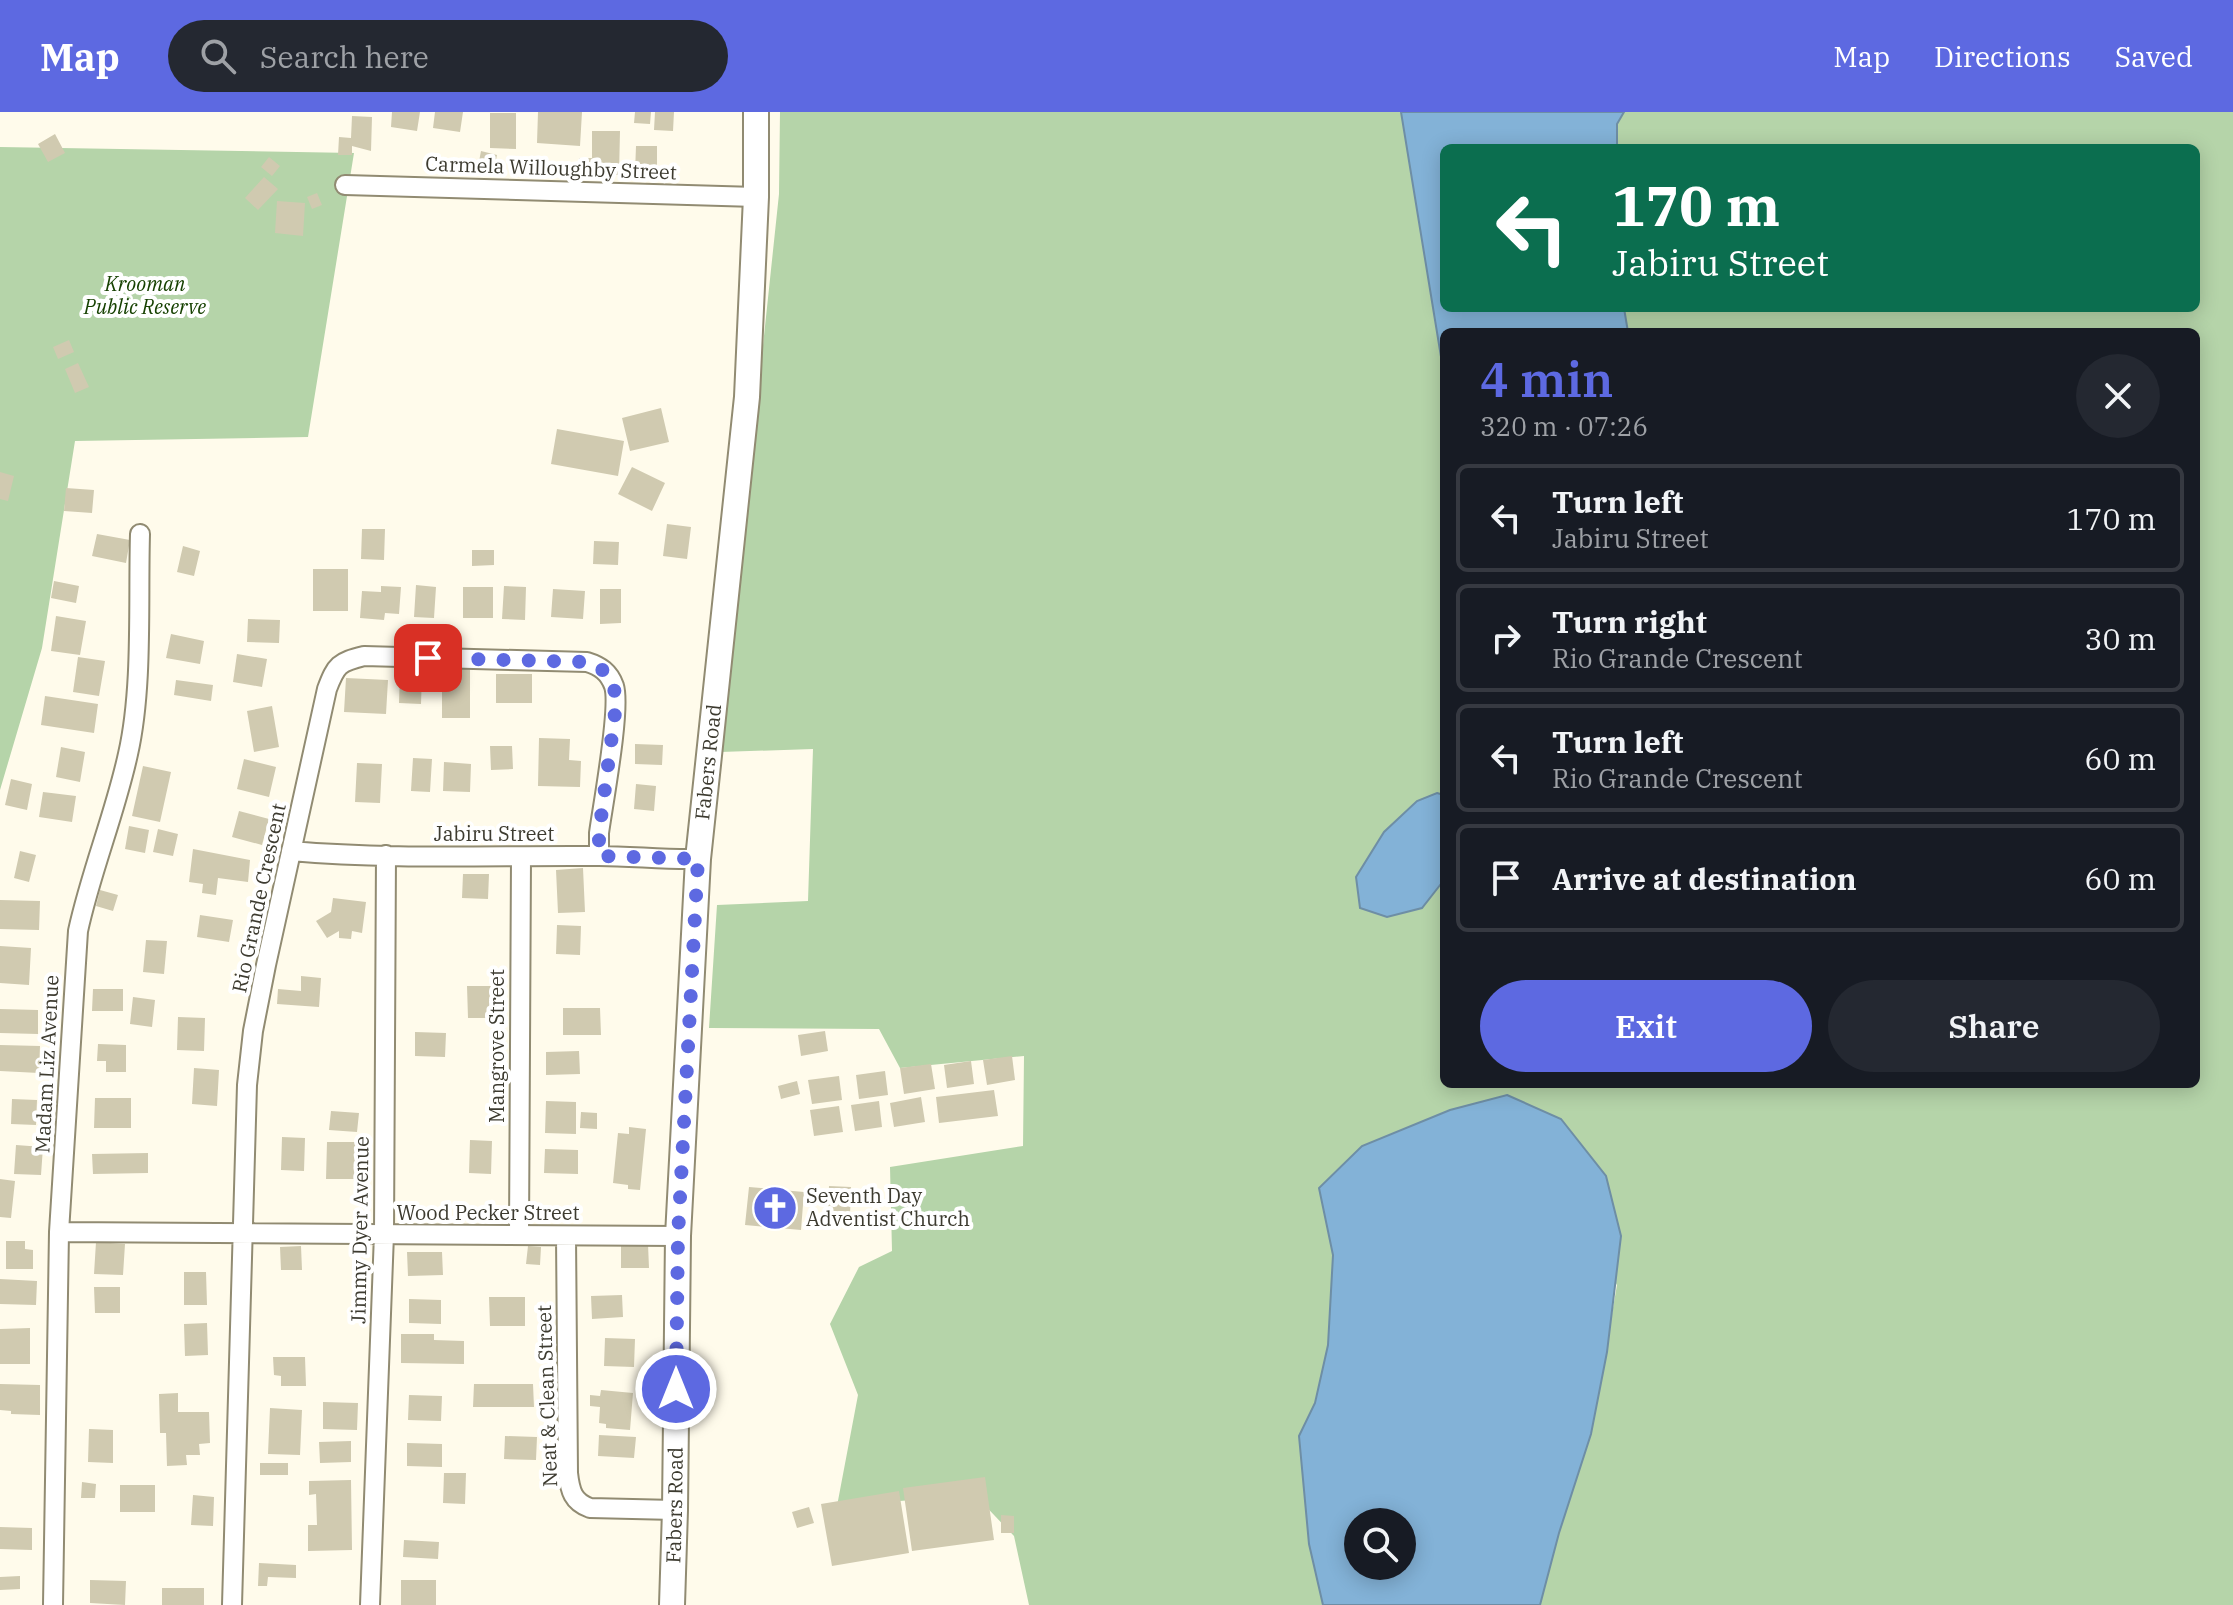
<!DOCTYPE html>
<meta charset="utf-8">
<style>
body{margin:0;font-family:"IBM Plex Serif",serif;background:#242831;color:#f1f3f6;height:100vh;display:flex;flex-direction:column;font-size:30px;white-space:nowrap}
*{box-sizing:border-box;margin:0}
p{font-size:26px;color:#9ea1a6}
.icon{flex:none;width:44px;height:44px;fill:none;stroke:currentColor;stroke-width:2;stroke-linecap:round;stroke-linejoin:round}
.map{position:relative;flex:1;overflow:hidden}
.drawer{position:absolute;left:1440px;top:216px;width:760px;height:760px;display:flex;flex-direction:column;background:#171b24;border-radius:12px;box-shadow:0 4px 20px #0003}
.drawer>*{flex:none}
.guide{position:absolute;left:1440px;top:32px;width:760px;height:168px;border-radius:12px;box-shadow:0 4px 20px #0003;background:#0b6e4f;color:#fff;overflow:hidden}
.buttons{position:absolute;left:1344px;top:1396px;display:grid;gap:16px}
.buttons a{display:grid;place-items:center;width:72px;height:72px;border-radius:50%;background:#171b24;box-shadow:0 4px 20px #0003;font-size:40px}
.pin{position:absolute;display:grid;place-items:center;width:68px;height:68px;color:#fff;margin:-34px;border-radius:16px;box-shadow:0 4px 12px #0006}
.me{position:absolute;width:88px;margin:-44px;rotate:0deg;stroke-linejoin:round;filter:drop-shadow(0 0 6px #0008)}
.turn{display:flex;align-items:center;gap:28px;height:168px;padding:0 40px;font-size:36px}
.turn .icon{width:104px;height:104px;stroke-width:2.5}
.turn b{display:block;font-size:56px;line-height:68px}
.round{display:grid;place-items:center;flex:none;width:84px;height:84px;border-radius:42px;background:#242831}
.head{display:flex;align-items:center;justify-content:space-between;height:136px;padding:0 40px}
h1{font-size:48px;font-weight:600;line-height:60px;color:#5d69e1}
.primary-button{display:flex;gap:16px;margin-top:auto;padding:16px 40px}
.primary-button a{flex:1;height:92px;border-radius:48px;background:#5d69e1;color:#fff;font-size:32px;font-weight:600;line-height:92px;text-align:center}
.primary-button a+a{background:#242831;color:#f1f3f6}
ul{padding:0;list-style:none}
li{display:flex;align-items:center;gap:24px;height:108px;margin:0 16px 12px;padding:0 24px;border:4px solid #363941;border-radius:12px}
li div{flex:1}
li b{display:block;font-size:30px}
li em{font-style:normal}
header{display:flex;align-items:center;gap:48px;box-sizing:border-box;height:112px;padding:0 40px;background:#5d69e1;color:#fff}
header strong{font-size:38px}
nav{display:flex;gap:44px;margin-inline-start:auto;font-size:28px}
.search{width:560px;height:72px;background:#242831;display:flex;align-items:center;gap:20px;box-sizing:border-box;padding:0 28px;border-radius:44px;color:#9ea1a6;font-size:30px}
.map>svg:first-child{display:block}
</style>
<header>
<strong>Map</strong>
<div class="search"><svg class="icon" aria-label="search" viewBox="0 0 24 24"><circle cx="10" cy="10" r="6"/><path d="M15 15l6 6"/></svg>Search here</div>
<nav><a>Map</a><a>Directions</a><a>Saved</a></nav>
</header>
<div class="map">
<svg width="2233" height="1493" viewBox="0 0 2233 1493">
<rect width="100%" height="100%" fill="#fffbeb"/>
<path fill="#b5d4a9" d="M780,0H1401L1444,263V683L1437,681L1422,796L1444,768V972H2196V220H1628L1624,196H2196V36H1617V12L1624,0H2233V1493H1540L1559,1421L1591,1322L1617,1173L1507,983L1450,998L1362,1034L1319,1076L1333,1143L1328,1233L1315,1291L1299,1324L1309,1432L1323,1493H1029L1014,1424L975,1383L837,1394L858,1283L830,1212L859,1155L892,1139L890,1055L1023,1034L1024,944L900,956L879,917L709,916L717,793L808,789L813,637L720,640L779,82Z
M0,35L354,41L308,325L75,329L42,536L0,678Z"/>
<path fill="#83b2d7" stroke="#6e8ea5" stroke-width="2" fill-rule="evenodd" d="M1401,0H1624L1617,12V36H1444V196H1624L1628,220H1444V263Z
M1437,681L1444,683V768L1422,796L1387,805L1360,796L1356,765L1384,720L1417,689Z
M1507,983L1561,1007L1606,1064L1621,1124L1607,1240L1591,1322L1559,1421L1540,1493H1323L1309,1432L1299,1324L1315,1291L1328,1233L1333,1143L1319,1076L1362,1034L1450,998ZM1402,1410V1454H1358V1410Z"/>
<path fill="#d0cab0" d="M392,0H420L417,19L391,15Z
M435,0H463L460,20L433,16Z
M538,0H582L580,34L537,31Z
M635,0H651L650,12L634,11Z
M655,0H674L673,19L654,18Z
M490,1H516V37L490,36Z
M352,4L372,5L371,39L352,34V43H338L339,25L351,26Z
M592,19H620L619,63L579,62V46H592Z
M55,22L65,41L48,50L38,32Z
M636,34H657V62L635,61Z
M481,39L497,43L493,63L477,60Z
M269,45L280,54L272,64L261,55Z
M264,65L278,77L258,98L245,86Z
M317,81L322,93L312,97L307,85Z
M277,89L305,91L303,124L275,121Z
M69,228L74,240L58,247L53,235Z
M78,251L89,275L75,281L65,257Z
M661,296L669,330L630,339L622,306Z
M557,317L624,329L618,364L551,352Z
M632,355L665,371L652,399L618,382Z
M0,360L14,364L8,389L0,387Z
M66,376L94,378L92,401L64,399Z
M667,412L691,415L687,447L663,444Z
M362,417H385L384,448L361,447Z
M97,422L130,428L126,451L92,444Z
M594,429L619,430L618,453L593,452Z
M183,434L200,439L194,464L177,460Z
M472,438H494V453L472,454Z
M313,457H348V499H313Z
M54,469L79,474L76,491L51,486Z
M416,473L436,475L434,506L414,505Z
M381,474L401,475L399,502L385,501L384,508L360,506L362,479L381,480Z
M504,474L526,475L525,508L502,507Z
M463,475H493V506H463Z
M553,477L585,479L583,507L551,505Z
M600,477H621V511L600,512Z
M56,504L86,509L80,543L51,539Z
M248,507L280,508L279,531L247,530Z
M171,522L204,529L200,552L166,546Z
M237,542L267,547L262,575L233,570Z
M78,545L105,549L99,584L73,580Z
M442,557H470V606H442Z
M400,560L422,561L421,592L399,591Z
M496,562H532V591H496Z
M346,566L388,568L386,602L344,600Z
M176,568L213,573L211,589L174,583Z
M45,584L98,592L94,621L41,613Z
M272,594L279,635L254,640L247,599Z
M539,626L570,627L569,648L581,649L580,675L538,674Z
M635,632L663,633L662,653L635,652Z
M490,634H512L513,657L491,658Z
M61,635L85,640L80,670L56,665Z
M413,646L432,647L430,680L411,679Z
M244,647L276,655L269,685L237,677Z
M444,650L471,652L470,680L443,679Z
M357,651L382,652L380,691L355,690Z
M143,654L171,660L160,710L132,704Z
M11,667L32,672L27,698L5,693Z
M636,672L656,674L654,699L634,697Z
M43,680L76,684L72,710L39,705Z
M239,699L269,707L262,733L232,725Z
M129,714L149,718L145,741L125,737Z
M158,717L178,722L173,744L153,740Z
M193,737L250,748L248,770L218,766L216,783L202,781L203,772L189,770Z
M20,739L36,743L29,770L14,766Z
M583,756L585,800L558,801L556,758Z
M463,762H489L488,787L462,786Z
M100,778L118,783L113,799L96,794Z
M333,786L366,790L362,821L352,819L351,827L339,826V819L327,826L316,809L331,800Z
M0,788L40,789L39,818L0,817Z
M200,803L233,808L229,830L197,825Z
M557,813L581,814L580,843L556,842Z
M146,828L167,829L164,862L143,860Z
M0,834L31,836L29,873L0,871Z
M301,864L321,866L319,895L277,892L278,877L301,879Z
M467,874H492V906H468Z
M93,877H123V899H92Z
M133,885L155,888L152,915L130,912Z
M563,896H600L601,923H563Z
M0,897L38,898V922L0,921Z
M178,905L205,906L204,939L177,938Z
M825,919L828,939L801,944L798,923Z
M415,920L446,921L445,945L415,944Z
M98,932L126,933V960H106V949H97Z
M0,933L40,934L39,961L0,959Z
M579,939L580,962L546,963V940Z
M1012,944L1015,968L987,973L983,948Z
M971,949L974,972L947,976L944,953Z
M931,952L935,977L904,982L900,956Z
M194,956L219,958L217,994L192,992Z
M885,959L888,983L859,987L856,963Z
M839,964L842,988L812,992L808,968Z
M797,969L800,982L781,987L778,974Z
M994,978L998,1004L939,1011L936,985Z
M921,985L925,1010L894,1015L890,991Z
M95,986H131V1016H94Z
M12,987L37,988L36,1013L11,1012Z
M546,989L576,990V1022L545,1021Z
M879,989L882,1015L855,1019L851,993Z
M839,994L843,1020L814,1024L810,998Z
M331,999L359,1001L357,1020L329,1018Z
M581,1000L597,1001V1017L580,1016Z
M629,1015L646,1017L640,1078L628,1077V1073L613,1071L618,1021L629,1022Z
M282,1025L305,1026L304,1059L281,1058Z
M470,1028L492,1029L491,1062L469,1061Z
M327,1030H362V1067H326Z
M16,1033L43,1035L41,1063L14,1062Z
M545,1037L578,1038V1062L544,1061Z
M148,1041V1061L93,1062L92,1042Z
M0,1067L15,1069L11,1106L0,1105Z
M829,1074L851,1075L850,1103L828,1102Z
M749,1075L804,1080L801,1118L745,1113Z
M6,1129H25V1137L33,1138V1157H6Z
M96,1130L125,1132L123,1163L94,1162Z
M648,1132L649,1156H621V1133Z
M301,1134L302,1158H281L280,1135Z
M528,1134L541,1135L540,1153L526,1152Z
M407,1140H442L443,1163L408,1164Z
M184,1160H206L207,1193H184Z
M0,1167L37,1169L36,1193L0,1192Z
M94,1175H120V1201H95Z
M622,1183L623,1205L592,1207L591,1184Z
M489,1185H525V1214H490Z
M409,1187L441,1188V1212L409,1211Z
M207,1211L208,1243L185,1244L184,1212Z
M30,1216V1252H0V1217Z
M401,1222H434V1228L464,1229V1252L401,1251Z
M605,1226L635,1227L634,1255L604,1254Z
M273,1245H305L306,1274H281V1264L274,1263Z
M0,1272L40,1273V1303L11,1302V1299L0,1298Z
M474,1272H533L534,1295H473Z
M601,1278L633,1281L630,1318L606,1316V1312L599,1311L600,1295L590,1294V1283L600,1284Z
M178,1281V1300H209L210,1331L199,1332L200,1343H186L187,1353L167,1354L166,1321H160L159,1282Z
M409,1283L442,1284L441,1309L408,1308Z
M323,1290L358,1291L357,1318L323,1317Z
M270,1296L302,1298L300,1343L268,1342Z
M89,1317L113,1318V1351L88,1350Z
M599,1323L636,1325L634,1346L598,1344Z
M505,1324L537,1325L536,1348L504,1347Z
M351,1329V1350L320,1351L319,1330Z
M407,1331L442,1332V1355L407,1354Z
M260,1351H288V1363H260Z
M444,1361H466L465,1392L443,1391Z
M985,1365L994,1428L912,1439L903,1376Z
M351,1368L352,1438L308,1439V1413H317L316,1382L309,1383V1369Z
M82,1370L96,1372L95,1386H81Z
M120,1373H155V1400H120Z
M899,1379L909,1441L832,1454L821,1392Z
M193,1383L214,1385L213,1414L191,1413Z
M809,1395L814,1411L797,1416L792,1400Z
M1001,1403L1014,1404V1421H1001Z
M0,1415L32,1416V1438L0,1437Z
M404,1428L439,1430L438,1447L403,1445Z
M259,1451L296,1453V1466L268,1465L267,1474H258Z
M20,1464V1477L0,1478V1465Z
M90,1468L126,1469L125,1493L90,1491Z
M401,1468H436V1493H401Z
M162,1476H204V1493H162Z"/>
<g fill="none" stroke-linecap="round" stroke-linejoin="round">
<g stroke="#918b72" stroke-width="22">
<path id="street" d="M345,73L756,85
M291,739C393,748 497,743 599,744C632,744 665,748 698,747
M59,1120L678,1124
M519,1123L521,746
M566,1124L568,1361C570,1379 573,1390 590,1396L675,1398
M53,1493L59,1120L78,819C91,759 115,702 128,642C143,576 138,491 140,422
M232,1493L247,973L253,919L266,853L327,577C336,553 339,550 364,544L587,550C600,554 609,560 614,574C621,596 603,692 599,721V744
M370,1493L384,1122L386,743"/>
</g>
<g stroke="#918b72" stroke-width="28">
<g id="secondary">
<path id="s1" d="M672,1493L675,1398L678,1124L698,747L747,285L756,85V0"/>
</g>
</g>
<use href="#street" stroke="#fff" stroke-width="18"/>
<use href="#secondary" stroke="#fff" stroke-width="24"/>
</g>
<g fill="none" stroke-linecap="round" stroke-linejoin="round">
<path stroke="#5d69e1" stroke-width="14" stroke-dasharray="0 25.2" d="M428,546L587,550L608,561L617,586L599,721V744L698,747L678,1124L676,1277"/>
</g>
<defs>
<g id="church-disc" transform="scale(2.3)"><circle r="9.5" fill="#5d69e1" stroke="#fff"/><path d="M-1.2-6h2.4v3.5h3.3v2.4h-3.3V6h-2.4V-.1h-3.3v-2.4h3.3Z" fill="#fff"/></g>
</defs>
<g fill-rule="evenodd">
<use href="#church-disc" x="775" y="1096"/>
</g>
<g text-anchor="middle" stroke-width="8" stroke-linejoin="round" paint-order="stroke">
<g font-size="20" fill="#3d3b30" stroke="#fff">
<text transform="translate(551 56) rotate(2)" y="7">Carmela Willoughby Street</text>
<text dy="7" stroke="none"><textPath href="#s1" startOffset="844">Fabers Road</textPath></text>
<text x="494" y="729">Jabiru Street</text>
<text transform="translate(259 786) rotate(-78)" y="7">Rio Grande Crescent</text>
<text transform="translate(497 934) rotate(-90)" y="7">Mangrove Street</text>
<text transform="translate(47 952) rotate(-87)" y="7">Madam Liz Avenue</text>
<text x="488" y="1108">Wood Pecker Street</text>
<text transform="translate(360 1118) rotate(-89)" y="7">Jimmy Dyer Avenue</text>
<text transform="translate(547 1284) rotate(-92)" y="7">Neat &amp; Clean Street</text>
<text dy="7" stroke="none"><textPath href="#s1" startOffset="100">Fabers Road</textPath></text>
</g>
<g font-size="20" font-style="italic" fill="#164100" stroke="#fff">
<text x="145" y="179">Krooman<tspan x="145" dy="23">Public Reserve</tspan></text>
</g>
<g font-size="20" fill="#3d3b30" stroke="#fff" text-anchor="start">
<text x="806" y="1091">Seventh Day<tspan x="806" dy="23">Adventist Church</tspan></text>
</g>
</g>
</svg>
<div class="buttons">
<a><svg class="icon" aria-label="search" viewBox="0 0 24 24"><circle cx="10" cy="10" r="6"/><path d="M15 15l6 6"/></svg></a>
</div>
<div class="pin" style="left:428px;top:546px;background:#d93025"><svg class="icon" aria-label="arrive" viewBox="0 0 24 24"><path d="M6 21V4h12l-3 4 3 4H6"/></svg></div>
<svg class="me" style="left:676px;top:1277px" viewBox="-20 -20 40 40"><circle r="17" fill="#5d69e1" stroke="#fff" stroke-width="3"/><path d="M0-11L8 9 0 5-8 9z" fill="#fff"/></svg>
<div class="guide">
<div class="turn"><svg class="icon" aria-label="left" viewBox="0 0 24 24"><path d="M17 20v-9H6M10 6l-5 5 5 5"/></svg><div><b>170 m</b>Jabiru Street</div></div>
</div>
<section class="drawer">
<div class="head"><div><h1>4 min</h1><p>320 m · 07:26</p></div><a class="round"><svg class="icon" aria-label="close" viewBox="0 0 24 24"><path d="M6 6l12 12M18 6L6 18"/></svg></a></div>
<ul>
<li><svg class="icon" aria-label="left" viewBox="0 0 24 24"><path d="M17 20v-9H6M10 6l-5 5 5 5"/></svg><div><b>Turn left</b><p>Jabiru Street</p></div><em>170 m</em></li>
<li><svg class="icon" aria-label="right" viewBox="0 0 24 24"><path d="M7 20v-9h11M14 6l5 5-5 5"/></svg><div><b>Turn right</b><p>Rio Grande Crescent</p></div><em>30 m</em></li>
<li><svg class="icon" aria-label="left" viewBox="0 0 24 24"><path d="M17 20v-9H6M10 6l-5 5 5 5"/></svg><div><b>Turn left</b><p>Rio Grande Crescent</p></div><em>60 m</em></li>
<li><svg class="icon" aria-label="arrive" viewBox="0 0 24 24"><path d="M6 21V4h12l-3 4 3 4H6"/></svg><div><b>Arrive at destination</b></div><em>60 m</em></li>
</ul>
<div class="primary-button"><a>Exit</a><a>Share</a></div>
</section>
</div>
